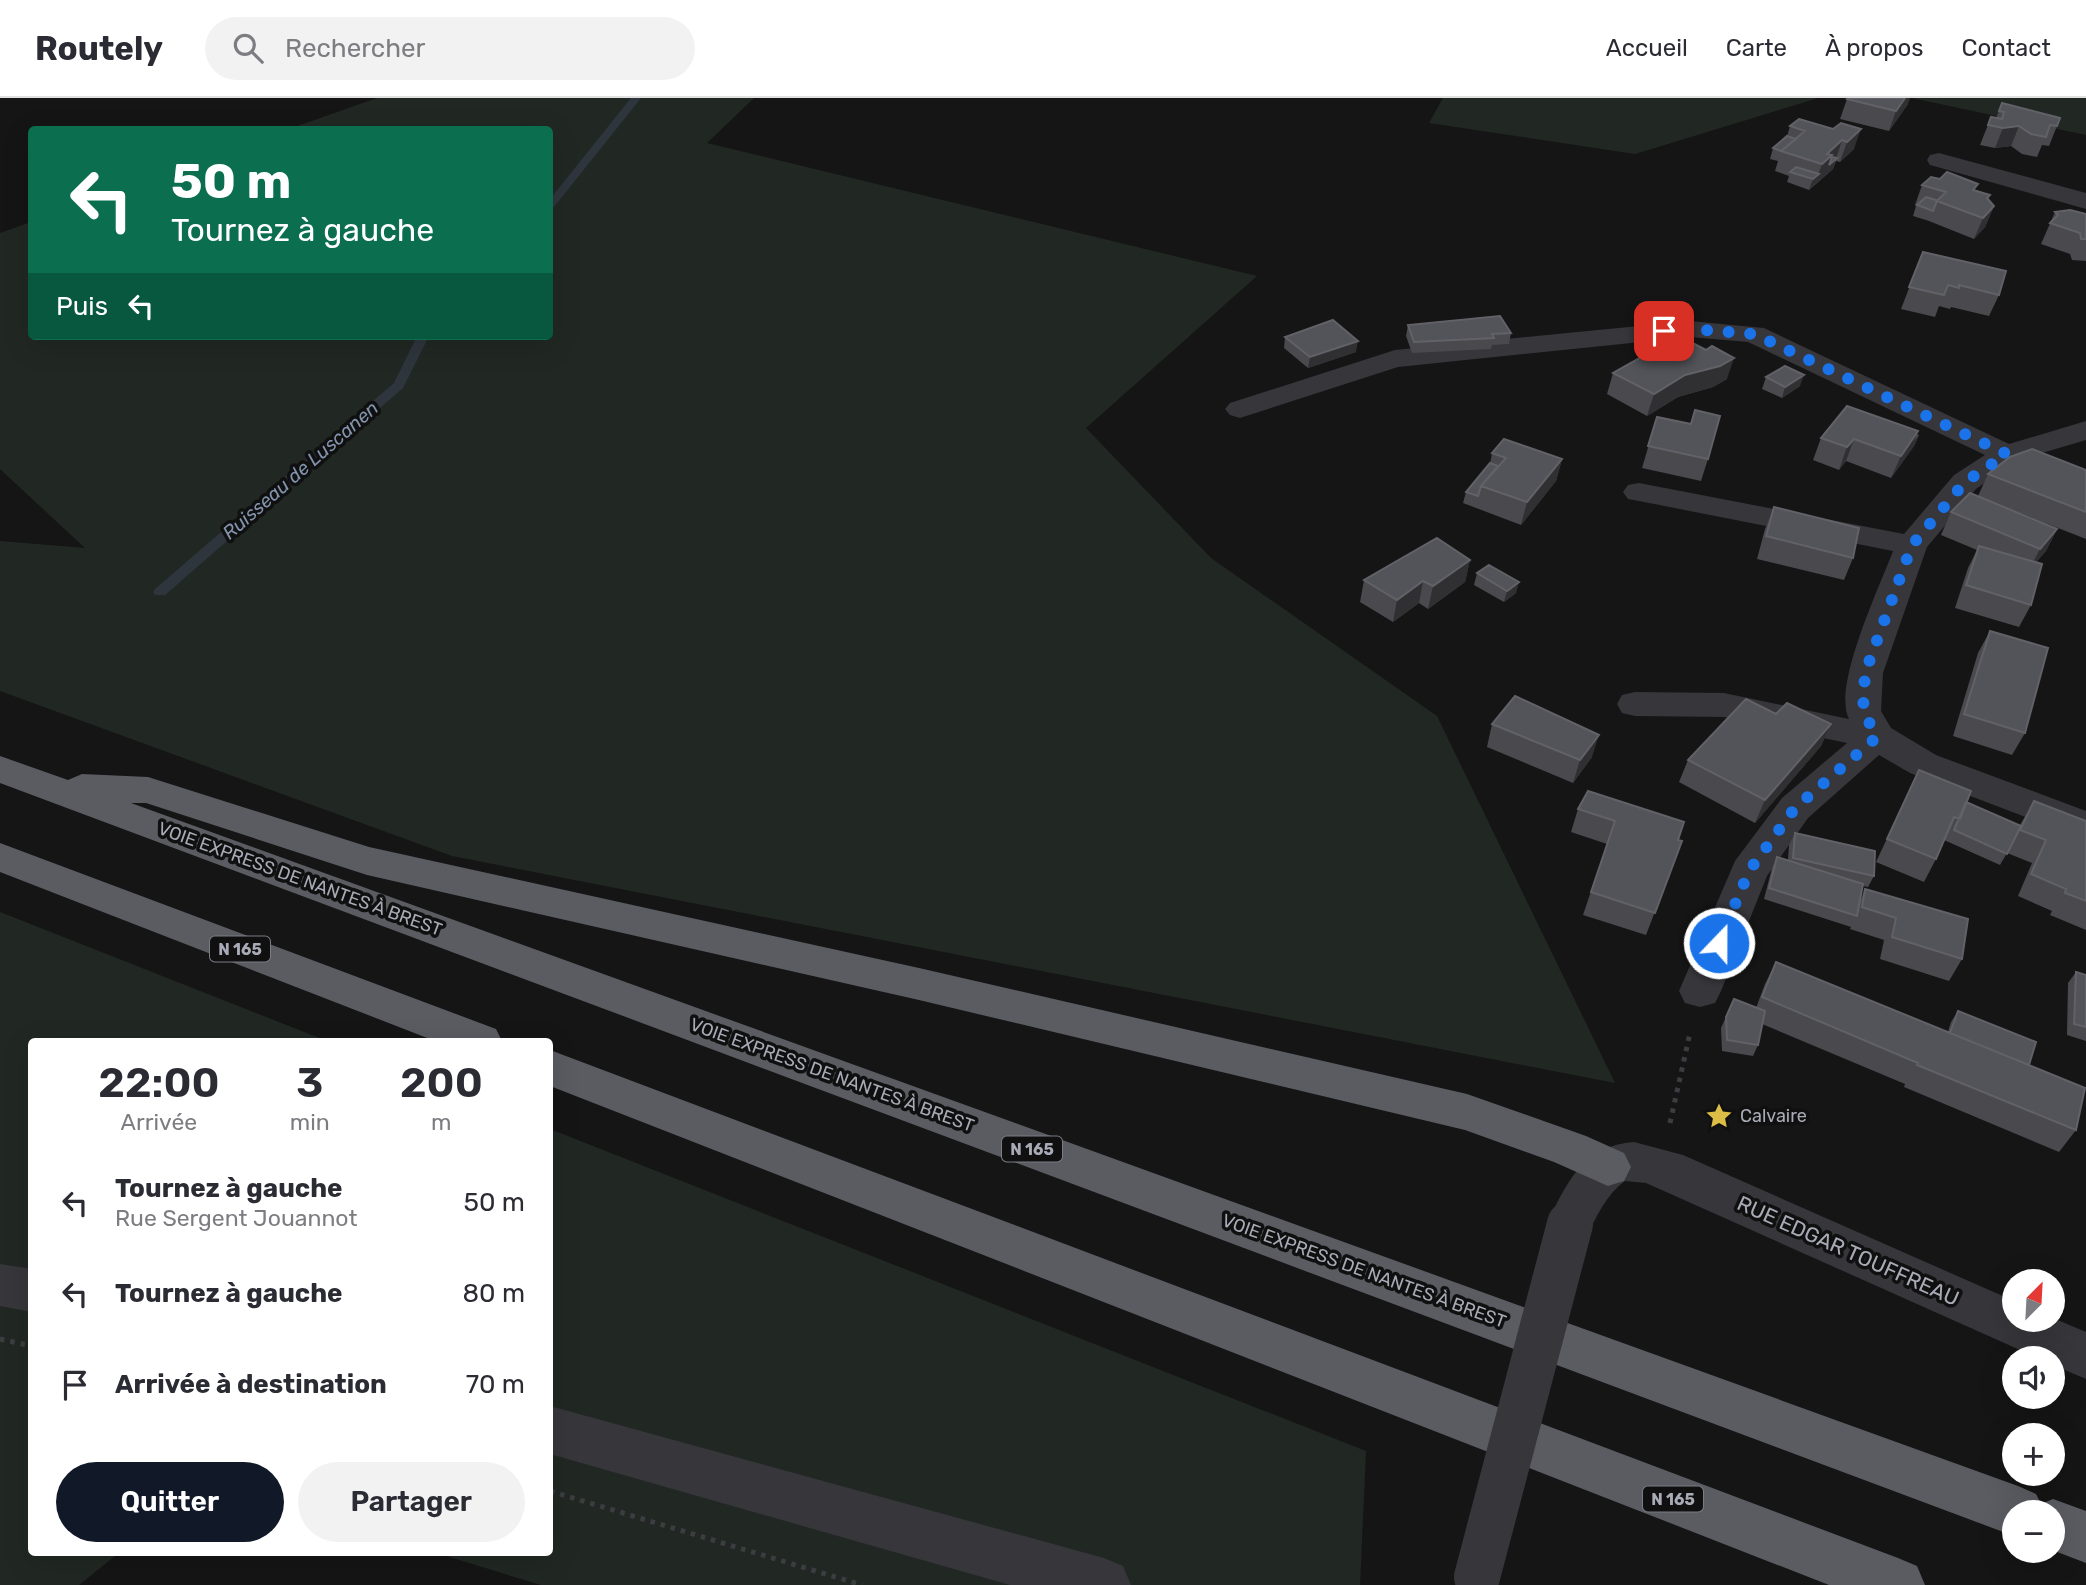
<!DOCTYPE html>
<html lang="fr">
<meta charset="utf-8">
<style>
body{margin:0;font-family:Rubik,sans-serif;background:#f2f2f3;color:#2b2b33;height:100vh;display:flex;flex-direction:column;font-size:26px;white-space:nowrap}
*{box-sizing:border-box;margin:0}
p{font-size:23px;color:#7c7c81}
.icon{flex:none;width:38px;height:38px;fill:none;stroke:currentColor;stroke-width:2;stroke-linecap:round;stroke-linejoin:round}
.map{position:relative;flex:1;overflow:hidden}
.side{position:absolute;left:28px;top:940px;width:525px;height:518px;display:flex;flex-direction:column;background:#fff;border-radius:7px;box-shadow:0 7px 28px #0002}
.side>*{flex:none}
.banner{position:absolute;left:28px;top:28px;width:525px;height:214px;border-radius:7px;box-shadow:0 7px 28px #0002;background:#0b6e4f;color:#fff;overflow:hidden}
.needle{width:46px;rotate:24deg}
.controls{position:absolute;left:2002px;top:1171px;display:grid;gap:14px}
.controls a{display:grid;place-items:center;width:63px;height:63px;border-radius:50%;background:#fff;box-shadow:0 7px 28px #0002;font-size:35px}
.pin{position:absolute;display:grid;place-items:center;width:60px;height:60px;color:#fff;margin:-30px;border-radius:14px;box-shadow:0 4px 10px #0006}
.me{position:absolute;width:77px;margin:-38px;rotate:22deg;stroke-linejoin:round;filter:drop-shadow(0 0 5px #0008)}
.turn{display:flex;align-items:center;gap:24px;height:147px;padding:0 28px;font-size:32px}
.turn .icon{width:91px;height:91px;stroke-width:2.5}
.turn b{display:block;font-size:49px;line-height:60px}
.then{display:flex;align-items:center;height:66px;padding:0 28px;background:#0003;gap:14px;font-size:26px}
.eta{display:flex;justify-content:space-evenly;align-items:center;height:119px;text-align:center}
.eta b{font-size:42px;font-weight:600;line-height:49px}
.button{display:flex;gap:14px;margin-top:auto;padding:14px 28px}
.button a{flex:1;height:80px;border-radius:42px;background:#111827;color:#fff;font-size:28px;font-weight:600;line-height:80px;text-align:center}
.button a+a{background:#f2f2f3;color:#2b2b33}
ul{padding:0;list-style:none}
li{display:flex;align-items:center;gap:21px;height:91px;padding:0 28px}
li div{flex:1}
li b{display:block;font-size:26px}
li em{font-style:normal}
header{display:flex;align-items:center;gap:42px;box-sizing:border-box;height:98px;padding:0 35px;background:#fff;border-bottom:2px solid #e1e1e2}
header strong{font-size:33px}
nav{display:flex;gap:38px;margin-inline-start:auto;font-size:24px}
.search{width:490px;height:63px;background:#f2f2f3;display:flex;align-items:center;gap:18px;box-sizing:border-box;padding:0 24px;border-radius:38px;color:#7c7c81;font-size:26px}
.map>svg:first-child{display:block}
</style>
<header>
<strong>Routely</strong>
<div class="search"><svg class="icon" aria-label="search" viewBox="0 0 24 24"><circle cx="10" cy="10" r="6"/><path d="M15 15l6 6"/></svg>Rechercher</div>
<nav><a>Accueil</a><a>Carte</a><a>À propos</a><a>Contact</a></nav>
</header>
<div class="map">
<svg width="2086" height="1487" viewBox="0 0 2086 1487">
<rect width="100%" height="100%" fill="#151516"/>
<path fill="#212823" d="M377,0H754L707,45L1257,178L1086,330L1211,460L1437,618L1615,985L452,758L0,593V443L85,450L0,371V135L31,124L32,238H550V32L289,31Z
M1443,0H1818L1635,56L1429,25Z
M1912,0H2086V37Z
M0,814L327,943H32V1454H120L79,1487H0Z
M550,1031L1366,1353L1360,1487H541L433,1454H550Z"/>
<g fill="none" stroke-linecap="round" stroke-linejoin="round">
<path fill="#2f353d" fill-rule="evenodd" d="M631,0H641L554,109L550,110V101Z
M417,238H429L403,290L165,497H155L153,494L155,491L394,285Z"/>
<path stroke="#3c3d41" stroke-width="5" stroke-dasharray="4.5 6" stroke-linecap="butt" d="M1670,1025L1690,935
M0,1241L32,1248
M550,1393L862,1487"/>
<path fill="#36363b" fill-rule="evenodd" d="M1939,55L2086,95V111L1930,67L1927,62L1930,57Z
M1690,223L1764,230L2009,346L2086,323V342L2018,362L1976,391L1927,449L1883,575L1881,613L1891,630L1936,657L2086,713V742L1910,675L1879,657L1808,720L1767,778L1721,893L1715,905L1700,909L1685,905L1679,893L1735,763L1782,700L1847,645L1724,619L1635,618L1622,615L1617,606L1622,597L1635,594L1724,595L1849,621C1832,589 1880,488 1893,453L1639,403L1628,401L1623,394L1628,387L1639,385L1904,436L1954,377L1985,357L1748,244L1690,239L1398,269L1240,320L1230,317L1225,311L1230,305L1395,252Z"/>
<path fill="#36363b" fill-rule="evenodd" d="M1634,1044L1683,1057L2014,1203V1222L2053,1220L2086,1234V1281L2053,1267V1260H2038L1646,1085L1625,1083C1606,1097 1596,1119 1586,1140L1570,1146L1554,1140L1547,1126C1566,1085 1584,1047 1634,1044Z
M0,1166L32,1171V1214L0,1208Z
M550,1308L1104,1460L1123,1468L1131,1487H1010L550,1356Z"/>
<path fill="#5a5c62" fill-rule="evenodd" d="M0,658L68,682L82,676L148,679L369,749L919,870L1467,996L1586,1038L1624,1055L1631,1069L1624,1083L1608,1088L1554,1064L1465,1032L919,902L367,777L146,705H131L2018,1388L2036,1396L2041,1406L2053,1401L2086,1413V1465L2052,1452L2053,1414H2014V1438L0,685Z
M0,745L496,931L502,943H435L0,774Z
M550,952L1898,1460L1917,1468L1925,1487H1829L550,988Z"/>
<path stroke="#36363b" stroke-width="46" d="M1477,1479L1570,1126"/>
</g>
<path fill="#49494e" d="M1847,1L1908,6L1889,33L1840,21Z
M2002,5L2057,28L2049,48L2042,47L2037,59L2022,56L2011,48L1995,50L1980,47L1991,19L1996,20Z
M1790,28L1833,31L1854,51L1840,64L1836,63L1833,71L1809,92L1787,84L1789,78L1775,73L1778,63L1770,61L1773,50L1787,38Z
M1922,87L1976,92L1990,97L1988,102L1994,108L1985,129L1974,141L1929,123L1913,118L1916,108L1915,107Z
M2055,114L2086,116V163L2072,162L2070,156L2041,146Z
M1923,154L1999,197L1989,218L1951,209L1950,211L1939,208L1935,219L1901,211Z
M1408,227L1511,235L1509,246L1492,247L1491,251L1412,255L1406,238Z
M1285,239L1356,254L1308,270L1284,250Z
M1613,275L1727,281L1713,289L1678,299L1647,318L1607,296Z
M1766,279L1800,288L1782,300L1762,291Z
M1657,319L1708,361L1701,383L1642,370Z
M1917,336L1919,337L1914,348L1891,380L1846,363L1839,372L1813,362L1821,340Z
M1492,355L1562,361L1556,383L1521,427L1463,405L1466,394L1490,366Z
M2086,372V441L1997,406L2057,431L2046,453L2036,464L2031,507L2019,529L1955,510L1968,470L1977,452L1941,437L1951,414L1978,398L1988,376Z
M1774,409L1853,460L1844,482L1757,461L1765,431Z
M1470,462L1465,484L1428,511L1419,505L1393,524L1360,504L1364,482Z
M1477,475L1516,495L1504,504L1474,487Z
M1990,533L2025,635L2012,657L1953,638L1978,555Z
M1776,616L1831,626L1821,648L1755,725L1679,684L1688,662Z
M1492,626L1592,659L1573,685L1487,649Z
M1919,672L1966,704L2020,727L2034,703L2086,723V832L2050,817L2052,813L2018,798L2032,765L2007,755L2000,767L1944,742L1936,761L1924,784L1876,764Z
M1578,711L1682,743L1646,837L1583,817L1607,746L1571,734Z
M1795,735L1874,778L1868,789L1863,788L1860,803L1865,791L1962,861L1949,883L1880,861L1884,842L1850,831L1851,829L1764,801L1772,770L1777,759L1788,762L1789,747Z
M1776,864L1948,934L1951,924L1958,913L2029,967L2076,1032L2059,1054L1904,989L1905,986L1762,926L1758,947L1753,958L1722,953L1721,930L1734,901L1756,910L1765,886Z
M2076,874L2086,877V943L2067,937L2068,885Z"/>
<path fill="#303033" d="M1905,0H1910L1908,6L1889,33L1896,13Z
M2019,28L2011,48L1995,50L2003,30Z
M1861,31L1854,51L1840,64L1847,44Z
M1842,42L1833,71L1815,86L1822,66L1827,56Z
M1819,76L1815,86L1809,92L1813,81Z
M1994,108L1985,129L1974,141L1983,120Z
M1358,243L1356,254L1308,270L1310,259Z
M1734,260L1727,281L1713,289L1678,299L1647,318L1654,296L1685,277Z
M1804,277L1800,288L1782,300L1785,289Z
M1918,333L1914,343L1919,337L1914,348L1891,380L1901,358Z
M1854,341L1846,363L1839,372L1847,349Z
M1562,361L1556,383L1521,427L1527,404Z
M2057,431L2046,453L2028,474L2040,451Z
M1470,462L1465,484L1428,511L1433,488Z
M1423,483L1419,505L1393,524L1397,502Z
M1519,484L1516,495L1504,504L1507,493Z
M1831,626L1821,648L1755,725L1765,702Z
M1599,637L1592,659L1573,685L1580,662Z"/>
<path fill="#535459" stroke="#616167" stroke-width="2" d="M1848,0H1905L1896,13L1847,1Z
M2002,5L2060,20L2057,28L2050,27L2046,39L2031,36L2019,28L2003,30L1988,27L1991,19L2002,21L2004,14L1999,13Z
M1799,21L1833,31L1841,25L1861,31L1847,44L1842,42L1827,56L1832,57L1822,66L1781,53L1805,33L1790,28Z
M1787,38L1796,41L1781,53L1773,50Z
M1832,59L1837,60L1829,67Z
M1796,69L1819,76L1813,81L1790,74Z
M1947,74L1978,86L1973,92L1990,97L1987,100L1994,108L1983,120L1937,103L1946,94L1922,87L1931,79L1940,81Z
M1926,99L1942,104L1937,103L1933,113L1917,107Z
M2070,112L2086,116V141H2081L2080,135L2050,125L2058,117L2055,114Z
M1923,154L2006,173L1999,197L1959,187V190L1948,187L1944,197L1909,189Z
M1500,218L1511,235L1492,236L1494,240L1414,244L1408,227Z
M1333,222L1358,243L1310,259L1285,239Z
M1679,238L1706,252L1712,248L1734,260L1720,268L1685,277L1654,296L1613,275Z
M1785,268L1804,277L1785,289L1766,279Z
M1847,308L1918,333L1901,358L1854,341L1847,349L1821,340Z
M1695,312L1720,318L1708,361L1648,348L1657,319L1691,326Z
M1504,341L1562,361L1527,404L1481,388L1506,360L1492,355Z
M2032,351L2086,372V414L1988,376L2010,359Z
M1490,365L1498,368L1481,388L1478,398L1466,394Z
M1970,395L2057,431L2040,451L1951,414Z
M1774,409L1859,430L1853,460L1766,438Z
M1437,440L1470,462L1433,488L1423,483L1397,502L1364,482Z
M1979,448L2042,466L2031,507L1966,487Z
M1489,467L1519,484L1507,493L1477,475Z
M1990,533L2048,550L2025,635L1964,616Z
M1515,598L1599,637L1580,662L1492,626Z
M1746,601L1776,616L1787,605L1831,626L1765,702L1688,662Z
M1919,672L1971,693L1960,721L1954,719L1936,761L1887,741Z
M1588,693L1684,724L1678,742L1682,743L1655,815L1591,794L1615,723L1578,711Z
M2034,703L2086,723V803L2065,795L2066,791L2031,776L2046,742L2020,732Z
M1966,704L2021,728L2007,756L1954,732Z
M1795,735L1875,753L1874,778L1793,760Z
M1777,759L1863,786L1857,818L1769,790Z
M1865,791L1968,821L1962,861L1892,839L1896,820L1862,809Z
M1776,864L2085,990L2076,1032L1917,967L1918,965L1762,899Z
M2076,874L2086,877V929L2074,926Z
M1734,901L1765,913L1758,947L1727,942L1726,919Z
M1958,913L2036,944L2029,967L1950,935Z"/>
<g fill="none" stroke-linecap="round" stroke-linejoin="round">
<path stroke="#1a73e8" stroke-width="12" stroke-dasharray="0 21.6" d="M1664,233L1690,231L1754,236L2007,356L1965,384L1912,447L1865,575L1863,613L1877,639L1795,710L1749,773L1719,845"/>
</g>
<defs>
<g id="sight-bare" transform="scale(2.1)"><path d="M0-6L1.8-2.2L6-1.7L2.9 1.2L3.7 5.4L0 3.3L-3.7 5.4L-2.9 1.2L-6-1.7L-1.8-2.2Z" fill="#dcbd46" stroke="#101011" stroke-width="2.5" paint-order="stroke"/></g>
</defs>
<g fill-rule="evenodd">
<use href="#sight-bare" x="1719" y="1018"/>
</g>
<g text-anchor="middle" stroke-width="7" stroke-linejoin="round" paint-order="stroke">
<g fill="#101011" stroke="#7a7c84" stroke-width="2">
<rect x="210" y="838.5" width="60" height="25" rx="5"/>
<rect x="1002" y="1038.5" width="60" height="25" rx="5"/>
<rect x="1643" y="1388.5" width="60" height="25" rx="5"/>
</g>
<g font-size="16" font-weight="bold" fill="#a8aab5">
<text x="240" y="857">N 165</text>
<text x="1032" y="1057">N 165</text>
<text x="1673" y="1407">N 165</text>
</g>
<g font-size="18" fill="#a8aab5" stroke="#101011">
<text transform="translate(300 781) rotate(20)" y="6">VOIE EXPRESS DE NANTES À BREST</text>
<text transform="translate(832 977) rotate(20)" y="6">VOIE EXPRESS DE NANTES À BREST</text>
<text transform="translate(1364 1173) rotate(20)" y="6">VOIE EXPRESS DE NANTES À BREST</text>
</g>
<g font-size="18" fill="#a8aab5" stroke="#101011" text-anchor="start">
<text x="1740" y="1024">Calvaire</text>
</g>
<g font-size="19" font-style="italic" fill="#8394ac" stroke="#101011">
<text transform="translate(300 372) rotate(-41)" y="7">Ruisseau de Luscanen</text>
</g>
<g font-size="21" fill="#a8aab5" stroke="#101011">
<text transform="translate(1848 1153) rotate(24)" y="7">RUE EDGAR TOUFFREAU</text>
</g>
</g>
</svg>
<div class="controls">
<a><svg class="needle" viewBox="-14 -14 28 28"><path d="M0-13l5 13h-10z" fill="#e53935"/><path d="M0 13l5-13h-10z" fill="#7c7c81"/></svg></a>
<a><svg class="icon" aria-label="sound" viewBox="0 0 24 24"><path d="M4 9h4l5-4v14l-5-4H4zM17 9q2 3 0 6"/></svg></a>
<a>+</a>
<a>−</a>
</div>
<div class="pin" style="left:1664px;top:233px;background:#d93025"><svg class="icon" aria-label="arrive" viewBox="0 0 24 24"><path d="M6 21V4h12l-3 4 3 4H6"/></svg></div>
<svg class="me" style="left:1719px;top:845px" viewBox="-20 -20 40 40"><circle r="17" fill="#1a73e8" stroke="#fff" stroke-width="3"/><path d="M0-11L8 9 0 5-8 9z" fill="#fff"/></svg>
<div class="banner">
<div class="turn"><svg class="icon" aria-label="left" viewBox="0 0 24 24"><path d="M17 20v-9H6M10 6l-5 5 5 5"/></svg><div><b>50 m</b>Tournez à gauche</div></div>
<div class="then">Puis<svg class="icon" aria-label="left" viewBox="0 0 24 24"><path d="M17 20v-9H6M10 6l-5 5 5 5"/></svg></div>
</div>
<section class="side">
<div class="eta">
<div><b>22:00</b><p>Arrivée</p></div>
<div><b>3</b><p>min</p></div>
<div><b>200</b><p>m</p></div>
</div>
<ul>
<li><svg class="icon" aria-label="left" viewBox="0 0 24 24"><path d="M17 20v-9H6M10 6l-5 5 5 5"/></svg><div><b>Tournez à gauche</b><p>Rue Sergent Jouannot</p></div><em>50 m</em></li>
<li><svg class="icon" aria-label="left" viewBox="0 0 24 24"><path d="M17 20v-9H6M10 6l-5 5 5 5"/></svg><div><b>Tournez à gauche</b></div><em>80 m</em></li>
<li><svg class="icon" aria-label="arrive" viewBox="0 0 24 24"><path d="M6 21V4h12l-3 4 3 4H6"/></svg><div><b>Arrivée à destination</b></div><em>70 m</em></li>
</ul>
<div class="button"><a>Quitter</a><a>Partager</a></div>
</section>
</div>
